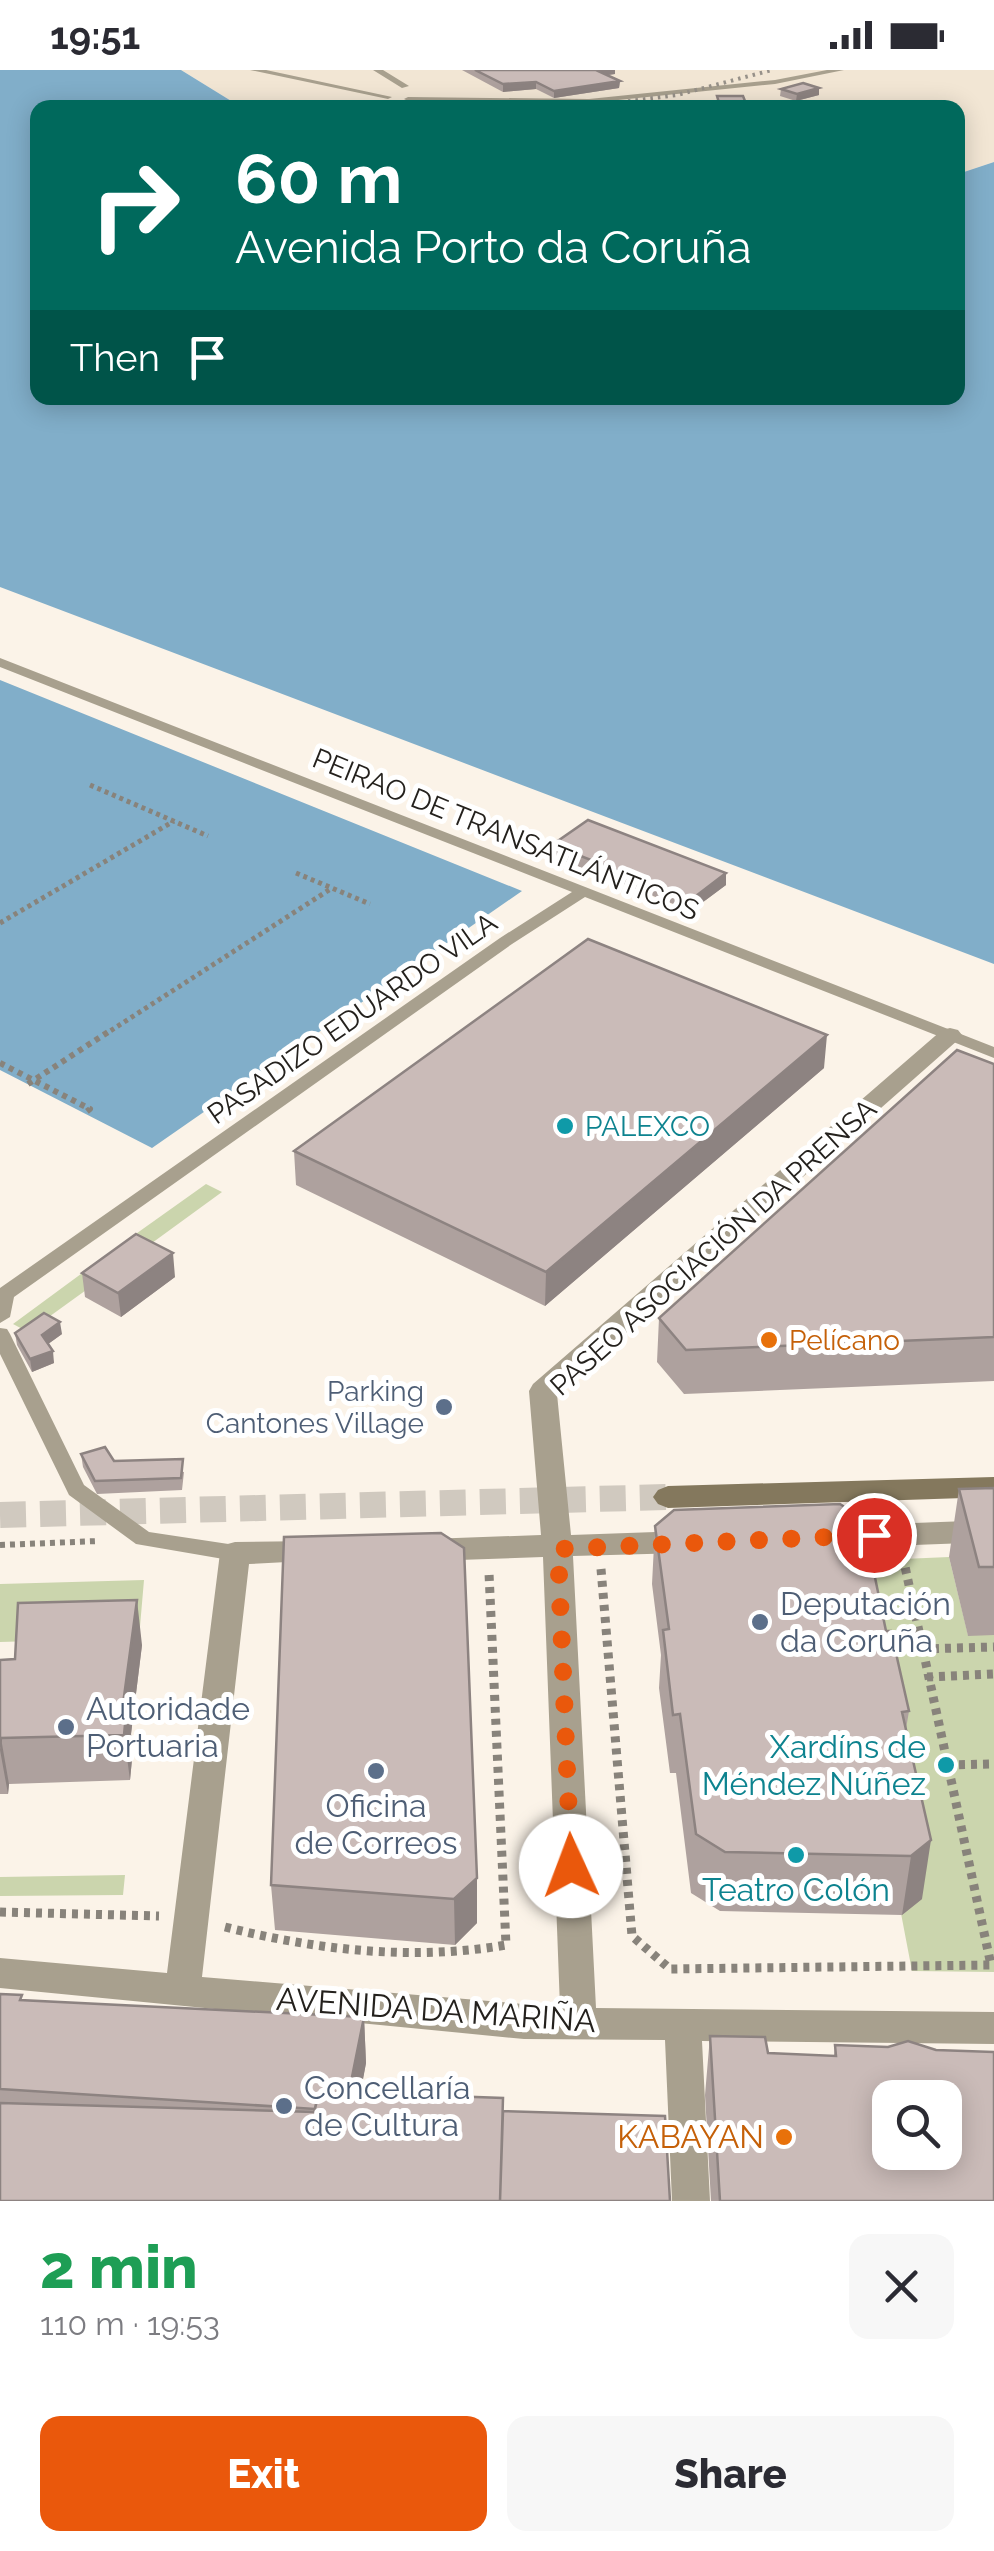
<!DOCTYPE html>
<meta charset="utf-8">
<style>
body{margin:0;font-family:Raleway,sans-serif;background:#f7f7f7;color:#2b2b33;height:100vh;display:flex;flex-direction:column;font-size:38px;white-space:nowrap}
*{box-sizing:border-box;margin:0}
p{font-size:32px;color:#7c7c81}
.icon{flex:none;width:55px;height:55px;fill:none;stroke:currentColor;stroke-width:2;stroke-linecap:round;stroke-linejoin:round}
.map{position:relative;height:2131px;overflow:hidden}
.sheet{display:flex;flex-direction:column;background:#fff;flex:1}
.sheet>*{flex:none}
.hud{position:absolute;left:30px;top:30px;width:935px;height:305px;border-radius:20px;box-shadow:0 5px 25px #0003;background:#00695c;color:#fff;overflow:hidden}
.fabs{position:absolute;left:872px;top:2010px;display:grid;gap:20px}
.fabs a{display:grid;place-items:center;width:90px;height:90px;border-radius:20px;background:#fff;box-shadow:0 5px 25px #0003;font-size:50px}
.pin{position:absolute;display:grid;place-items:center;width:85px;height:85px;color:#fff;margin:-42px;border:5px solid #fff;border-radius:50%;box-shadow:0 2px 10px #0007}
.me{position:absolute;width:110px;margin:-55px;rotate:358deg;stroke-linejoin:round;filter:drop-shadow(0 0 8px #0008)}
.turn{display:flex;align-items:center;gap:35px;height:210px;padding:0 40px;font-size:45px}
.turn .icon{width:130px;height:130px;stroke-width:2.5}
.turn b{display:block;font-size:70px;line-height:85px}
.then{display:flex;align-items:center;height:95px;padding:0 40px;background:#0003;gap:20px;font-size:38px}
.round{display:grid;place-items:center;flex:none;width:105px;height:105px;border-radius:20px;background:#f7f7f7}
.summary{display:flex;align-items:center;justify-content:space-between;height:170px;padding:0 40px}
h1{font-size:60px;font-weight:800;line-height:75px;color:#1e9e55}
.primary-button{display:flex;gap:20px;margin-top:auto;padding:20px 40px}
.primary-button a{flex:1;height:115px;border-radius:20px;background:#ea580c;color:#fff;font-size:40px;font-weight:800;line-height:115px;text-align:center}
.primary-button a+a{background:#f7f7f7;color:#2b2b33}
.status{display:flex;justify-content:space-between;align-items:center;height:70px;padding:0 50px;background:#fff;direction:ltr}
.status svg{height:28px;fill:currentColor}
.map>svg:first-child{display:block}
</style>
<div class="status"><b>19:51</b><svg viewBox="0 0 49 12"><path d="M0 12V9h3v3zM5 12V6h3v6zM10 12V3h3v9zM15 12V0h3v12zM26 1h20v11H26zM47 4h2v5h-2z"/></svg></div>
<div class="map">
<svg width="994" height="2131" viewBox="0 0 994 2131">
<rect width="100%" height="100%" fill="#fbf3e8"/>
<path fill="#f2e6d4" d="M181,0H994V92L958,104V38L241,37Z"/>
<path fill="#cbd5ad" d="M206,1114L222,1122L119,1197L102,1188Z
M85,1201L100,1210L28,1262L13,1254Z
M949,1487L968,1565H994V1902L912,1901L834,1492Z
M144,1510L139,1568L0,1572V1514Z
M125,1805L123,1825L0,1826V1807Z"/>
<path fill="#81aec9" d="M0,0H181L241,37L38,38V328H958V104L994,92V894L0,517Z
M0,610L522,821L152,1078L0,1000Z"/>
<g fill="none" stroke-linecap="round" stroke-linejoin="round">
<path stroke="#d0c9bf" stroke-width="26" stroke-dasharray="26 14" stroke-linecap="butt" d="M0,1445L668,1427"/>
<path stroke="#88837b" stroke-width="5" stroke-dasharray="4 4" stroke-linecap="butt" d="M90,715L208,766
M296,803L370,834
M0,853L174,751
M104,965L332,818"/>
<path stroke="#88837b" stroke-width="6" stroke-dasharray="5 5" stroke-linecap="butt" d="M0,993L90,1039L85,1043
M28,1014L108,962
M0,1475L99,1471"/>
<path stroke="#88837b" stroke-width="9" stroke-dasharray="6 6" stroke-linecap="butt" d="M601,1499L632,1866L670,1899L991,1895L904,1492
M921,1579L994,1577
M927,1607L994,1604
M947,1695L994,1694
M0,1842L159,1846
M225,1857C317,1880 412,1891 506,1875L489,1503"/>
<path fill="#a8a08e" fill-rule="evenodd" d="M250,0H266L392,27L388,29Z
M373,0H383L409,16L402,18Z
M827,0H844L775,14L589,33L408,31L404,29L408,27L589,29L775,10Z
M0,588L994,977V988L585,827L512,874L14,1227L10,1247L0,1253V1218L500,868L572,822L0,597Z
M0,1258L7,1259L10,1264L84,1415L149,1462L235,1475L243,1478L246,1483L243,1488L235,1491L136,1474L69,1425L0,1284Z"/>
<path fill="#a8a08e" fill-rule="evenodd" d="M950,958L958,960L962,965L958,970L557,1324L571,1465L684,1461L695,1464L699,1472L695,1480L684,1483L573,1486L596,1938L994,1942V1974L702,1971L710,2131H672L665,1970L524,1969L0,1918V1888L167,1903L220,1483L224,1475L235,1472L314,1471L325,1474L329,1482L325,1490L249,1494L202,1907L560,1937L543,1487L429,1491L418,1488L414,1480L418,1472L429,1469L541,1465L529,1321L533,1314L942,960Z
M994,1450V1472L834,1478L823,1475L819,1467L823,1459L834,1456Z"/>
<path fill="#84785d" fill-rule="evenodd" d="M994,1407V1427L668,1438L658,1434L653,1427L658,1420L668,1416Z"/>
<path stroke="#979189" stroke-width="4" stroke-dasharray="2.5 5" stroke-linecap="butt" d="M363,32L427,38
M576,38L677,25L772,0"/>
</g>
<path fill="#aea19e" d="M462,0H615V4L607,5L620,11L619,18L554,28L536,19L503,22Z
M781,19L819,25L796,31L780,26Z
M717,26L747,36L746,38H718Z
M552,775L726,803V815L691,841L552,786Z
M994,994V1311L684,1324L657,1292L659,1248Z
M824,998L545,1236L296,1115L294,1081Z
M82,1203L175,1207L121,1247L85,1227Z
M15,1263L62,1264L48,1274L54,1293L32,1302L17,1275Z
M81,1384L184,1402L182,1420L97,1424L83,1397Z
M994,1418V1565L968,1566L949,1487L959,1419Z
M655,1456L886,1561L909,1641L906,1659L922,1829L902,1845L720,1841L691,1823L676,1703H670L659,1618L661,1585L652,1514Z
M142,1575L131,1664L133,1679L130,1710L9,1714L8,1724H0V1590Z
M477,1808V1853L455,1875L275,1860L271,1815Z
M0,1924L23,1930L364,1947L366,1993L360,2023L503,2041L0,2131Z
M710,1966L768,1983L834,1986L835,1975L936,1980L994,2131H711L705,2025Z"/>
<path fill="#8d8381" d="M596,0H615V4L595,7Z
M620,11L619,18L554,28V21Z
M536,12V19L503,22V14Z
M819,18V25L796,31L797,24Z
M726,803V815L691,841L692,829Z
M827,965L824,998L545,1236L546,1202Z
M173,1183L175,1207L121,1247L118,1223Z
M60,1252L62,1264L44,1277L42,1265Z
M53,1281L54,1293L32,1302L30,1289Z
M137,1530L142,1575L131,1664L133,1679L130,1710L124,1665L123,1634Z
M1,1668L9,1714L8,1724L0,1680Z
M931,1770L922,1829L902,1845L911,1786Z
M477,1808V1853L455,1875L454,1829Z
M364,1947L366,1993L350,2081L347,2036Z"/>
<path fill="#cabbb8" stroke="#8d8381" stroke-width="2.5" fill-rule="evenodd" d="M475,0H596L620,11L554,21L536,12L503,14Z
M803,13L819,18L797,24L781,19Z
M717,26H743L747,36H720Z
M588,750L726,803L692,829L552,775Z
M588,869L827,965L546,1202L294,1081Z
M957,980L994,994V1267L686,1280L659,1248Z
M136,1164L173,1183L118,1223L82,1203Z
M44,1243L60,1252L42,1265L53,1281L30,1289L15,1263Z
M105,1377L114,1391L183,1389L181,1408L95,1411L81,1384Z
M994,1418V1497H979L959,1419Z
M840,1434L863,1449L886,1561H891L909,1641L902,1642L931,1770L911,1786L725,1782L696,1764L680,1644L673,1645L663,1560L669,1559L655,1456L674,1440Z
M441,1463L464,1478L477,1808L454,1829L271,1815L284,1467Z
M137,1530L123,1634L127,1633L124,1665L1,1668L0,1677V1590L15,1589L18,1533Z
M0,1924L22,1925L20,1930L364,1947L349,2022H337V2026H318L315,2039L0,2019Z
M710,1966L765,1967L768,1983L836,1986L835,1975L888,1977L908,1971L936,1980L994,1982V2131H720ZM890,2028H945V2082H890Z
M337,2022L503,2028L500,2131H0V2033L314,2042L318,2026H337Z
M503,2041L665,2046L670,2131H500Z"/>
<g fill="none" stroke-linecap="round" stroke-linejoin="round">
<path stroke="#ea580c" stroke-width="18" stroke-dasharray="0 32.4" d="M571,1796L558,1479L874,1465"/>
</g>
<g fill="#0f9aa8" stroke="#fff" stroke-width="4">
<circle cx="565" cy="1056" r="10"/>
<circle cx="946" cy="1695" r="10"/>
<circle cx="796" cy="1785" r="10"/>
</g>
<g fill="#e8710a" stroke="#fff" stroke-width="4">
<circle cx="769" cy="1270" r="10"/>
<circle cx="784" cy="2067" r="10"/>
</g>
<g fill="#5c6f8a" stroke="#fff" stroke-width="4">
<circle cx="444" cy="1337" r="10"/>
<circle cx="760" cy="1552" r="10"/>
<circle cx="66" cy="1657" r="10"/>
<circle cx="376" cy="1701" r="10"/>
<circle cx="284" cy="2036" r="10"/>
</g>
<g text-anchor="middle" stroke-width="10" stroke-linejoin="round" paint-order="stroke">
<g font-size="28" fill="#24211d" stroke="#fff">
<text transform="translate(506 764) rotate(22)" y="10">PEIRAO DE TRANSATLÁNTICOS</text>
<text transform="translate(352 948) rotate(-35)" y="10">PASADIZO EDUARDO VILA</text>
<text transform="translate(713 1177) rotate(-42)" y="10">PASEO ASOCIACIÓN DA PRENSA</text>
</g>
<g font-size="28" fill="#0d838f" stroke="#fff" text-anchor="start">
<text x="585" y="1066">PALEXCO</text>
</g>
<g font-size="28" fill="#c56008" stroke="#fff" text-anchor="start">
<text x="789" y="1280">Pelícano</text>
</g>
<g font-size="28" fill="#4e5e75" stroke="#fff" text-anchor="end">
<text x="424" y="1331">Parking<tspan x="424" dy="32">Cantones Village</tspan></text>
</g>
<g font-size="32" fill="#4e5e75" stroke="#fff" text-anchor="start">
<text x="780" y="1545">Deputación<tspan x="780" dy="37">da Coruña</tspan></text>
<text x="86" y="1650">Autoridade<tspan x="86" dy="37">Portuaria</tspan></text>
<text x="376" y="1747" text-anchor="middle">Oficina<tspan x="376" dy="37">de Correos</tspan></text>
<text x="304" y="2029">Concellaría<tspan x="304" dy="37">de Cultura</tspan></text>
</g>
<g font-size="32" fill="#0d838f" stroke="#fff" text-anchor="end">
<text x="926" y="1688">Xardíns de<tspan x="926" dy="37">Méndez Núñez</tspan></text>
<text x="796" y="1831" text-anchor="middle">Teatro Colón</text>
</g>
<g font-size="32" fill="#24211d" stroke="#fff">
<text transform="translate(436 1940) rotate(4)" y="11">AVENIDA DA MARIÑA</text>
</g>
<g font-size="32" fill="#c56008" stroke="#fff" text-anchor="end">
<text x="764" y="2078">KABAYAN</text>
</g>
</g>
</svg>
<div class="fabs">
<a><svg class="icon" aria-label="search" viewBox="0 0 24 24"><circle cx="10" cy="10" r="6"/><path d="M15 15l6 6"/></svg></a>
</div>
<div class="pin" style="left:874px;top:1465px;background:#d93025"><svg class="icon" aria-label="arrive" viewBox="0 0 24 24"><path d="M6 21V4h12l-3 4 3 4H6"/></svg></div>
<svg class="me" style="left:571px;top:1796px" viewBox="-20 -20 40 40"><circle r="19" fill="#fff"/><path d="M0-13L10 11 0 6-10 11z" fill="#ea580c"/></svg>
<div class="hud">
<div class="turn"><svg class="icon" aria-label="right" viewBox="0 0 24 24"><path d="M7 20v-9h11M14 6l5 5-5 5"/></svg><div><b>60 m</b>Avenida Porto da Coruña</div></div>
<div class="then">Then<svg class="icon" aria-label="arrive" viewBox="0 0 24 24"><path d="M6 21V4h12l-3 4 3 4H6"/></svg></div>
</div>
</div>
<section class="sheet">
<div class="summary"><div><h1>2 min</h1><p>110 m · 19:53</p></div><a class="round"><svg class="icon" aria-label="close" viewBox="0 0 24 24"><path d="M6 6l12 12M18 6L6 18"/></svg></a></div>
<div class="primary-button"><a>Exit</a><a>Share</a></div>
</section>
